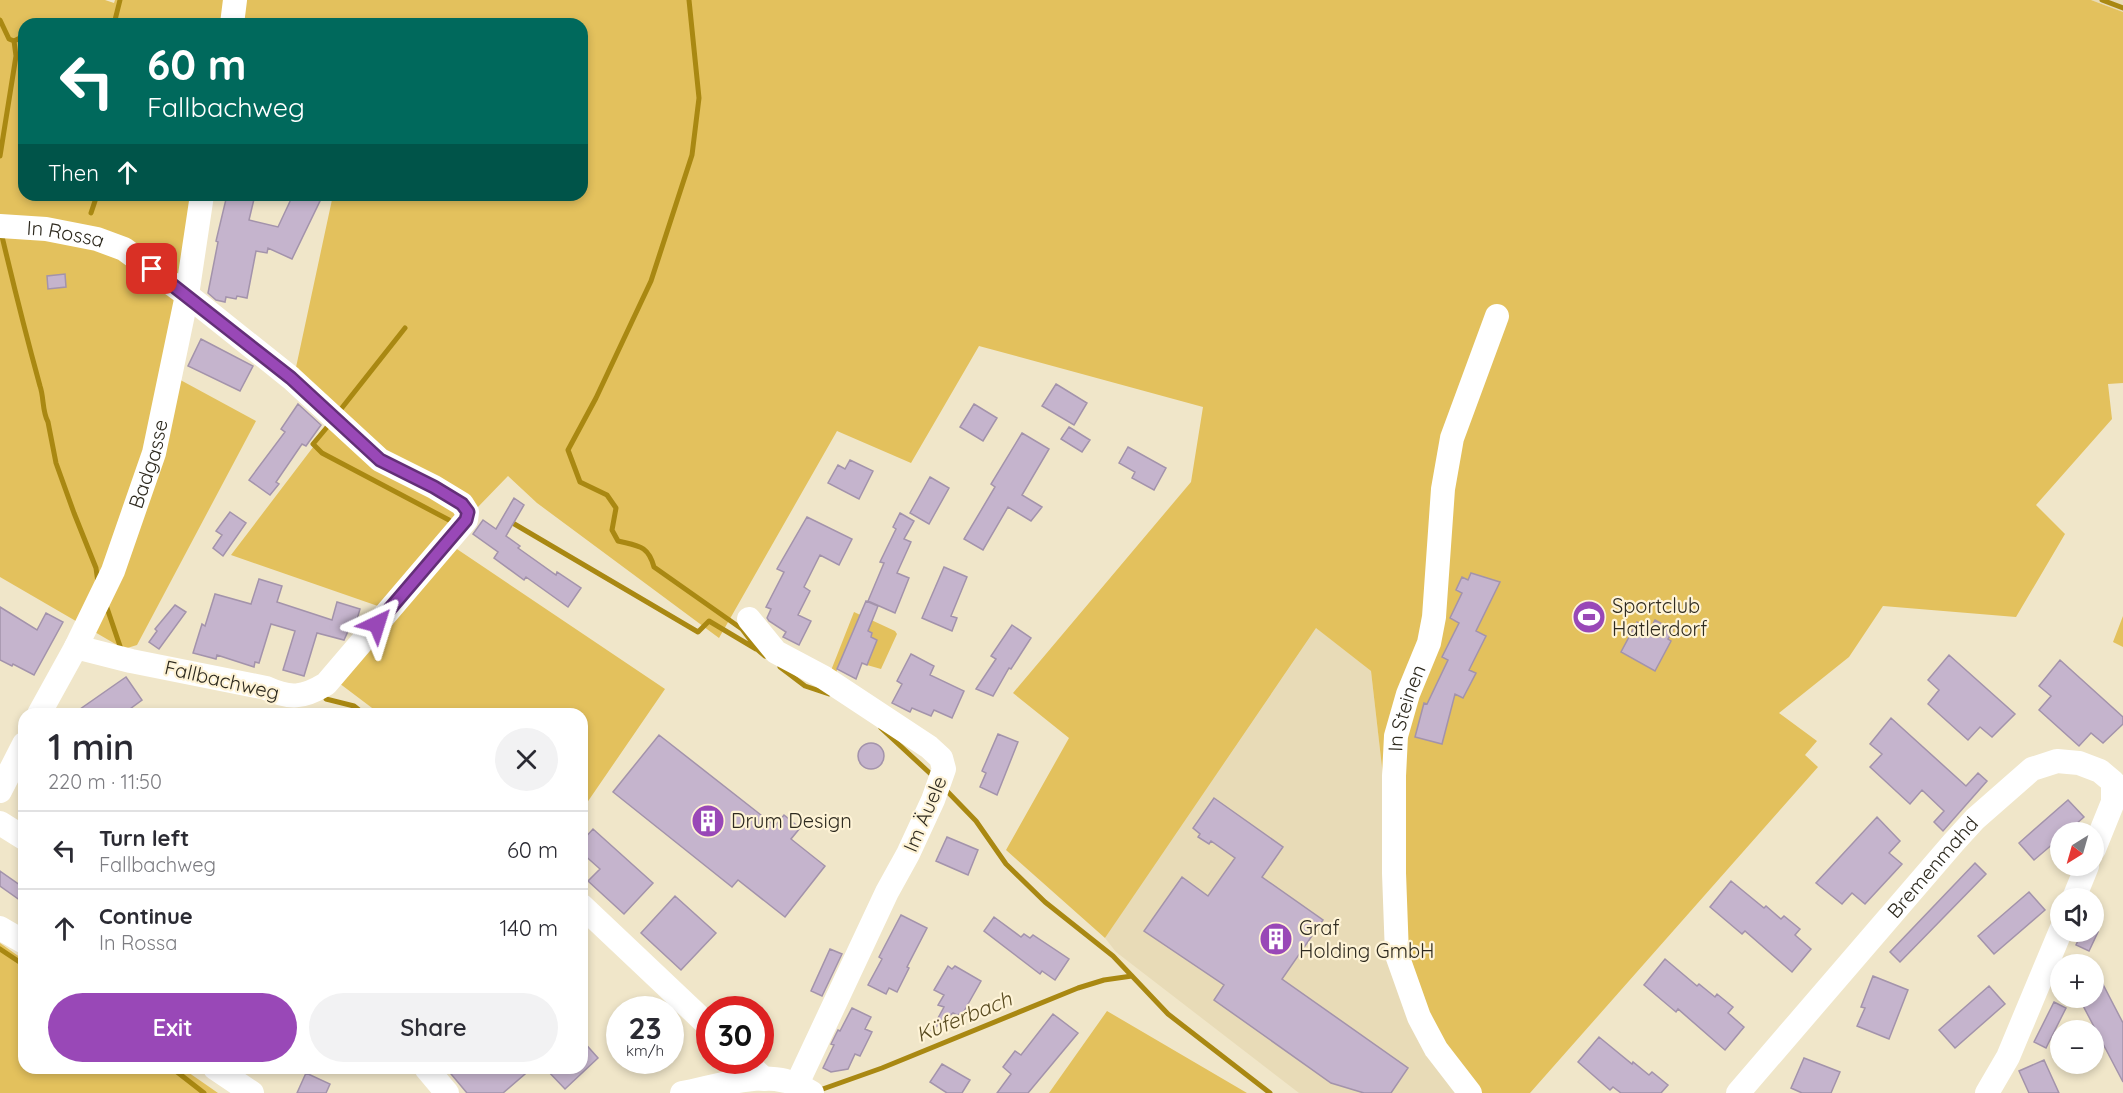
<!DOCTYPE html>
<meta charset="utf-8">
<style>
body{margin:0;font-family:Quicksand,sans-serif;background:#f2f2f3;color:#2b2b33;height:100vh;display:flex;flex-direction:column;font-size:22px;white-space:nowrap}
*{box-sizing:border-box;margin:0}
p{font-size:20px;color:#7c7c81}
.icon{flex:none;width:33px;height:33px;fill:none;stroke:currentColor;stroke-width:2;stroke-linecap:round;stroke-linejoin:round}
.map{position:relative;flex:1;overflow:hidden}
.panel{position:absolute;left:18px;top:708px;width:570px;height:366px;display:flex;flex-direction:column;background:#fff;border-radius:18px;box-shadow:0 3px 9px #0003}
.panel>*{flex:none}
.top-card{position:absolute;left:18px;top:18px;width:570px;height:183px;border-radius:18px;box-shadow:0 3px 9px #0003;background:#00695c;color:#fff;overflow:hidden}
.needle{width:39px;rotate:217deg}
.tools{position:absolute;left:2050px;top:822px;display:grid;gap:12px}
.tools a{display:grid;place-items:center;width:54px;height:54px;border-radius:50%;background:#fff;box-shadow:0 3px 9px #0003;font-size:30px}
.speed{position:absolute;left:606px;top:996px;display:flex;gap:12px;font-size:30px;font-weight:700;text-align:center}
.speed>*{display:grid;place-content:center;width:78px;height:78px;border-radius:50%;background:#fff;box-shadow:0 3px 9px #0003;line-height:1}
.speed small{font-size:15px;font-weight:400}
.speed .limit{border:9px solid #d22;background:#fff;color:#111}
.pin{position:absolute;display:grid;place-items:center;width:51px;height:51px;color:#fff;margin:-26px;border-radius:12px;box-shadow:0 3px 9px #0006}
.me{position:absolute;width:66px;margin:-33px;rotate:41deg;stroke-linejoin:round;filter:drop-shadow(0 0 4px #0008)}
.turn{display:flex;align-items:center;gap:21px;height:126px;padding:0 30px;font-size:27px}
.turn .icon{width:78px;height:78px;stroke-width:2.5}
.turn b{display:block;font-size:42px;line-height:51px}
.then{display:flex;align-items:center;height:57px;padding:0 30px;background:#0003;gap:12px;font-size:22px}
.round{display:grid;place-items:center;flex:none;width:63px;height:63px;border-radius:32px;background:#f2f2f3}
.summary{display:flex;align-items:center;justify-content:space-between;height:102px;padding:0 30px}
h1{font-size:36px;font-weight:600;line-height:45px}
.primary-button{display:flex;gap:12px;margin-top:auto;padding:12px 30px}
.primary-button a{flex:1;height:69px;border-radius:36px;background:#9948b7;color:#fff;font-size:24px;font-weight:600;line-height:69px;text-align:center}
.primary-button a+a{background:#f2f2f3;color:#2b2b33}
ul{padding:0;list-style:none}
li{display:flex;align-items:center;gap:18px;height:78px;padding:0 30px;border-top:2px solid #e1e1e2}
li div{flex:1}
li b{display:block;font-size:22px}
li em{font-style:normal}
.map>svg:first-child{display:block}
</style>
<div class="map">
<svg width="2123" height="1093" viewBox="0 0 2123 1093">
<rect width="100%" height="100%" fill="#f0e6c9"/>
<path fill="#e8dbb7" d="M2091,0H2123V12Z
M1315,627L1371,671L1405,968L1479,1093H1299L1116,952L1105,938L1211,778Z"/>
<path fill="#e3c15d" d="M0,0H105L114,3L115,0H2091L2123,12V383L2108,384L2112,419L2036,505L2065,534L2016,617L1883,606L1849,657L1779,713L1817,741L1805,755L1818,767L1530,1093H1479L1441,1047L1405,968L1371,671L1316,628L1105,938L1006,850L1069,738L1013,693L1191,482L1203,407L979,346L911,463L837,431L719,638L537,503L508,476L445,541L665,689L582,810V714H380L339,683L398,613L231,555L339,413L295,372L333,195H582V24H24V195H196L162,370L256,421L137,645L124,649L0,577Z
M854,612L895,631L897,634L881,669L867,665L853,631L835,675L830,673Z
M2123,616V647L2113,642Z
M0,943L24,960V1068H182L218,1093H0Z
M1107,1011L1247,1093H1049Z"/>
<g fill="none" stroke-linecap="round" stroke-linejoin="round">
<path stroke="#a98812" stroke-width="5" d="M689,0L699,98L692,155L651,281L596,398L568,450L580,482L607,495L616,508L612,530L618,541C638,546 648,545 654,567L742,629L758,650L765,656
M2102,0L2123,8
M0,20L9,39L14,41
M114,24L120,0
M14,41L24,36
M0,156L16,56L14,41
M91,213L97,195
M1,232C13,283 26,335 40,386C44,397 42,411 48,422L56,463L74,513L96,568L98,583
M341,409L405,328
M328,426L313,444L322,453L449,520
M511,522L698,632L709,621L756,649
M106,605L121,649
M780,667L805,686L829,694
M326,699L354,706L364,714
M881,728L934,777
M944,788L976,821L1006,864L1045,902L1113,956L1168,1014L1270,1093
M0,949L24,965
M172,1068L204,1093
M817,1091L882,1068L1078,988L1104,980L1132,976"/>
</g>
<path fill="#c5b4cd" stroke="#a393ab" stroke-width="1.5" d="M227,195H255L249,220L278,227L293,195H308L320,201L292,259L268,248L267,253L256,251L247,298L237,296L236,299L226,297L225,302L216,300L208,293L218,242L216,241Z
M65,274L66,287L48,289L47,276Z
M201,339L253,366L240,391L188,366Z
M1056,384L1087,403L1074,425L1042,406Z
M298,404L321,425L306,446L302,444L276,482L279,484L270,495L249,480L285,432L281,429Z
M974,404L997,418L983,441L960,427Z
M1069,427L1090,440L1082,452L1061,439Z
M1022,433L1049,449L1022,495L1042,507L1031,521L1008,507L983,550L964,539L995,487L991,484Z
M1128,447L1166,468L1154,490L1132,478L1135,472L1119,463Z
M850,460L873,471L859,499L828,483L838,465L845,469Z
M930,477L949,488L929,524L910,513Z
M514,498L524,505L506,536L520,546L518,548L556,575L557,572L581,588L568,607L526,577L524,580L494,558L498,552L473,534L483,520L496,529Z
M230,512L246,523L223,556L213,548L222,535L216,531Z
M900,513L914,521L904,539L911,542L897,573L909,578L895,613L868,601L884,563L880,562L896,529L893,527Z
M807,517L852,539L839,565L820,555L804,587L810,591L798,615L811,621L799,645L783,637L786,632L769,621L767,618L771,609L766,607L784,572L777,569Z
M944,567L967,577L951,616L957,618L952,631L922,618Z
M1471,573L1500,582L1476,631L1486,636L1469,670L1476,673L1463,698L1455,694L1442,744L1415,737L1424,703L1427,704L1448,660L1442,657L1459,623L1450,618L1462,593L1456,590L1462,577L1468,580Z
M259,579L282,586L277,602L332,620L337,602L360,609L354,630L349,629L344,640L317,633L304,676L283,670L295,631L271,624L259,663L255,662L254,667L217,655L216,659L193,653L202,624L205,626L215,594L251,604Z
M866,601L878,606L868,631L872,633L871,637L877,640L867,665L862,663L856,679L837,669Z
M175,605L186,612L159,649L149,642L157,631L155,629Z
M0,607L37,630L46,613L63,622L34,675L13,664L12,666L0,660Z
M1655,620L1673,630L1668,639L1671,641L1655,671L1621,652L1637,622L1650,629Z
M1012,625L1031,638L1011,669L1009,668L993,696L976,689L996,659L991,656Z
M911,654L934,666L930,675L964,691L952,718L934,710L931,716L912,708L910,712L892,703L902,684L897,681Z
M1949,655L2015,714L1992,737L1980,727L1968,740L1928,704L1939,690L1928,680Z
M2060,660L2123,717V724L2103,743L2091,733L2079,746L2039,710L2051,696L2039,686Z
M126,677L142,700L123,714H73Z
M1891,718L1966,786L1978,773L1987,781L1943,831L1934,822L1944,811L1922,790L1910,804L1870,767L1882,754L1870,744Z
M998,734L1018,742L997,795L980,787L986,773L982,771Z
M659,735L775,826L784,815L800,828L791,839L825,866L785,917L738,880L732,887L613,792Z
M858 756a13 13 0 1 1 26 0a13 13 0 1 1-26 0Z
M1214,798L1283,847L1262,877L1323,920L1282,979L1408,1068L1391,1093H1364L1331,1083L1214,1000L1224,985L1144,931L1182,877L1208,896L1235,858L1211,841L1209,844L1198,837L1200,834L1193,828Z
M2068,800L2084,817L2067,832H2061V837L2034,860L2019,843Z
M1877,817L1900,841L1889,853L1902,864L1865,904L1852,893L1842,904L1816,883Z
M593,829L653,883L624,914L588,881L600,869L582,853V841Z
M947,837L978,850L968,875L936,861Z
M1975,863L1986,874L1900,962L1890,952Z
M0,871L24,888V903L0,886Z
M1731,881L1764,908L1766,906L1781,919L1784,916L1800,929L1795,935L1811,949L1792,972L1745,931L1742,934L1710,907Z
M2029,892L2045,910L1994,954L1978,936Z
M675,896L716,933L681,970L641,933Z
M901,915L927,928L907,967L909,968L897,992L889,988L886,994L868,985L882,959L879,957Z
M994,917L1021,937L1024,934L1030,938L1033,935L1069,959L1055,980L1042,971L1040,974L984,931Z
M2082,932H2098L2089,951L2076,945Z
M830,949L842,954L822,996L811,991Z
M1665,959L1697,986L1699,984L1715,997L1717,994L1733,1007L1728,1013L1744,1027L1725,1050L1678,1009L1676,1012L1644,985Z
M948,966L952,969L955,966L981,981L963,1013L957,1015L953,1013L931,1031L944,1007L938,1005L944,995L934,990Z
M2094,967L2123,1023V1082L2079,998H2094Z
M1873,976L1908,990L1889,1039L1857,1026L1865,1008L1861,1007Z
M1989,986L2005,1004L1955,1048L1939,1030Z
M2054,1002L2066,1008L2046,1048L2034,1042Z
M852,1008L871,1017L865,1029L872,1032L860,1056L855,1054L848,1069L831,1072L823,1068L834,1045L831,1044L838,1030L840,1031Z
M1053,1014L1078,1033L1028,1093H997L1011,1074L1003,1067L1015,1051L1021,1055Z
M1599,1037L1632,1064L1633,1062L1649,1075L1652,1072L1668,1085L1661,1093H1621L1613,1087L1610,1090L1578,1062Z
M582,1040L598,1058L565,1089L545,1068H582Z
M1804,1058L1840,1072L1831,1093H1802L1791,1088Z
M2044,1060L2059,1093H2029L2019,1071Z
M942,1064L970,1080L962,1093H947L930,1082Z
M446,1068H532L503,1093H467Z
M306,1073L330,1084L326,1093H297Z"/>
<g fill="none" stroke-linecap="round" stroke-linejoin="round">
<g stroke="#fff" stroke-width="24">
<path d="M232,24L235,0"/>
<path id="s1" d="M0,226L46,229L97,239L124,249L187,295L291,378L380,460L434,487L462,504L467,512L466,520L326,684C303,698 290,699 266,688L131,661L76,647"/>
<path d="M749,619L776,652L823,677L929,747L941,758L944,769L933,800L908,854L887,892L797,1084"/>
<path id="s2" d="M39,714L76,647L113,571L154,453L187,295L202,195"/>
<path d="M0,791L24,744"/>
<path d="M0,823L24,838"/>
<path d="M2074,898L2087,866"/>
<path d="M582,906L710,1027"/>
<path d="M0,928L24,942"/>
<path d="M744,1060L764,1079"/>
<path d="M215,1068L252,1093"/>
<path d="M426,1068L447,1093"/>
<path d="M682,1093C714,1087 753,1073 786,1081C796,1083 804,1088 812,1093"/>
<path id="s3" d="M1470,1093L1436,1049L1419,1017L1397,955L1394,873V776L1396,736L1408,694L1429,643L1434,617L1443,489L1452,438L1497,316"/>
<path id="s4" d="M1738,1093L1954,842L1975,819L2032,769L2057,761L2079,763L2100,771L2113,782V802L2094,849"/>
<path d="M1987,1093L2008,1057L2061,930"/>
</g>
</g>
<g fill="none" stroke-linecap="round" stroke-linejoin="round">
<g stroke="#632f77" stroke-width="15">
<path id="route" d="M152,269L291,378L380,460L434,487L462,504L468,512L466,520L377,624"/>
</g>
<use href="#route" stroke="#9948b7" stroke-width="10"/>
</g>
<defs>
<g id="stadium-disc" transform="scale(1.725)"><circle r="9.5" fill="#9948b7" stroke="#fef3d6"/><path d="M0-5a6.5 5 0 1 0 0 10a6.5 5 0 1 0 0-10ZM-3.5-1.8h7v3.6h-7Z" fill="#fff"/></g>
<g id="building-disc" transform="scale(1.725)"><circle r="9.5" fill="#9948b7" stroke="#fef3d6"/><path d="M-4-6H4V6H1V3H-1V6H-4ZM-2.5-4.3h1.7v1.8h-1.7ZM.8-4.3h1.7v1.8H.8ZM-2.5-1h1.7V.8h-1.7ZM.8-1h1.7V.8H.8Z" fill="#fff"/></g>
</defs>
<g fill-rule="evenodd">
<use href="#stadium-disc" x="1589" y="617"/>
<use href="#building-disc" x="708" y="821"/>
<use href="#building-disc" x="1276" y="939"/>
</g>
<g text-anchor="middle" stroke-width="4.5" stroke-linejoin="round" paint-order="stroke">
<g font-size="20" fill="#2f2b20" stroke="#fef3d6">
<text dy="7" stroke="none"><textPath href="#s1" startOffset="66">In Rossa</textPath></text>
<text dy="7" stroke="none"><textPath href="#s2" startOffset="274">Badgasse</textPath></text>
<text transform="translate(222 680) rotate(13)" y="7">Fallbachweg</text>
<text dy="7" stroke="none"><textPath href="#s3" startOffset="406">In Steinen</textPath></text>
<text transform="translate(925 814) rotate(-67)" y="7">Im Äuele</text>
<text dy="7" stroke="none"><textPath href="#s4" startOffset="298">Bremenmahd</textPath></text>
</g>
<g font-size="20" fill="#2f2b20" stroke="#fef3d6" text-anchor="start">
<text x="1612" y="613">Sportclub<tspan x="1612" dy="23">Hatlerdorf</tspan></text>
<text x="731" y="828">Drum Design</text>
<text x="1299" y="935">Graf<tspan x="1299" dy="23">Holding GmbH</tspan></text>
</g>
<g font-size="21" font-style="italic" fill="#57491e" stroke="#fef3d6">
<text transform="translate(964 1017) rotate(-22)" y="7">Küferbach</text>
</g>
</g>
</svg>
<div class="tools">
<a><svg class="needle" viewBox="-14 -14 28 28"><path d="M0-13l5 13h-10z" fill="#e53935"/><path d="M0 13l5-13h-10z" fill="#7c7c81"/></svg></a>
<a><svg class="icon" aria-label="sound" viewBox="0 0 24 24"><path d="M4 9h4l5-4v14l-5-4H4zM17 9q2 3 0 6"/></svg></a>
<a>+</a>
<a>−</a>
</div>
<div class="speed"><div>23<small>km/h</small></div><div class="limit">30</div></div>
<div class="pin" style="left:152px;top:269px;background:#d93025"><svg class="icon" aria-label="arrive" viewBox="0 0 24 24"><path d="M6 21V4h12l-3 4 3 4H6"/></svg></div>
<svg class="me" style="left:377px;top:624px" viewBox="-20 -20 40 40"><path d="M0-17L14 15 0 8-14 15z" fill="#9948b7" stroke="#fff" stroke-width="4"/></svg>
<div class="top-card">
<div class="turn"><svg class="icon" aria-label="left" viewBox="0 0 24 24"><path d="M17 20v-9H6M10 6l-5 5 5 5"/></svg><div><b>60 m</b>Fallbachweg</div></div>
<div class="then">Then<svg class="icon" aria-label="ahead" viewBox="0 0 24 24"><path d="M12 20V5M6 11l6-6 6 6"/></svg></div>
</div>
<section class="panel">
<div class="summary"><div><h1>1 min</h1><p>220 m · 11:50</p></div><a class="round"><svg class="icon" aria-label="close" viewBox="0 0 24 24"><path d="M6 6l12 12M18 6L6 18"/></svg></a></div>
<ul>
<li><svg class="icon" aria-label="left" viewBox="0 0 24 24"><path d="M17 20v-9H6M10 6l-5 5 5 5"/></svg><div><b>Turn left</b><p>Fallbachweg</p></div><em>60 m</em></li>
<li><svg class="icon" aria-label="ahead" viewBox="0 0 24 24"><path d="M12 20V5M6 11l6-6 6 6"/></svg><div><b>Continue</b><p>In Rossa</p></div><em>140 m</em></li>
</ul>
<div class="primary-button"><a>Exit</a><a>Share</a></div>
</section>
</div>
